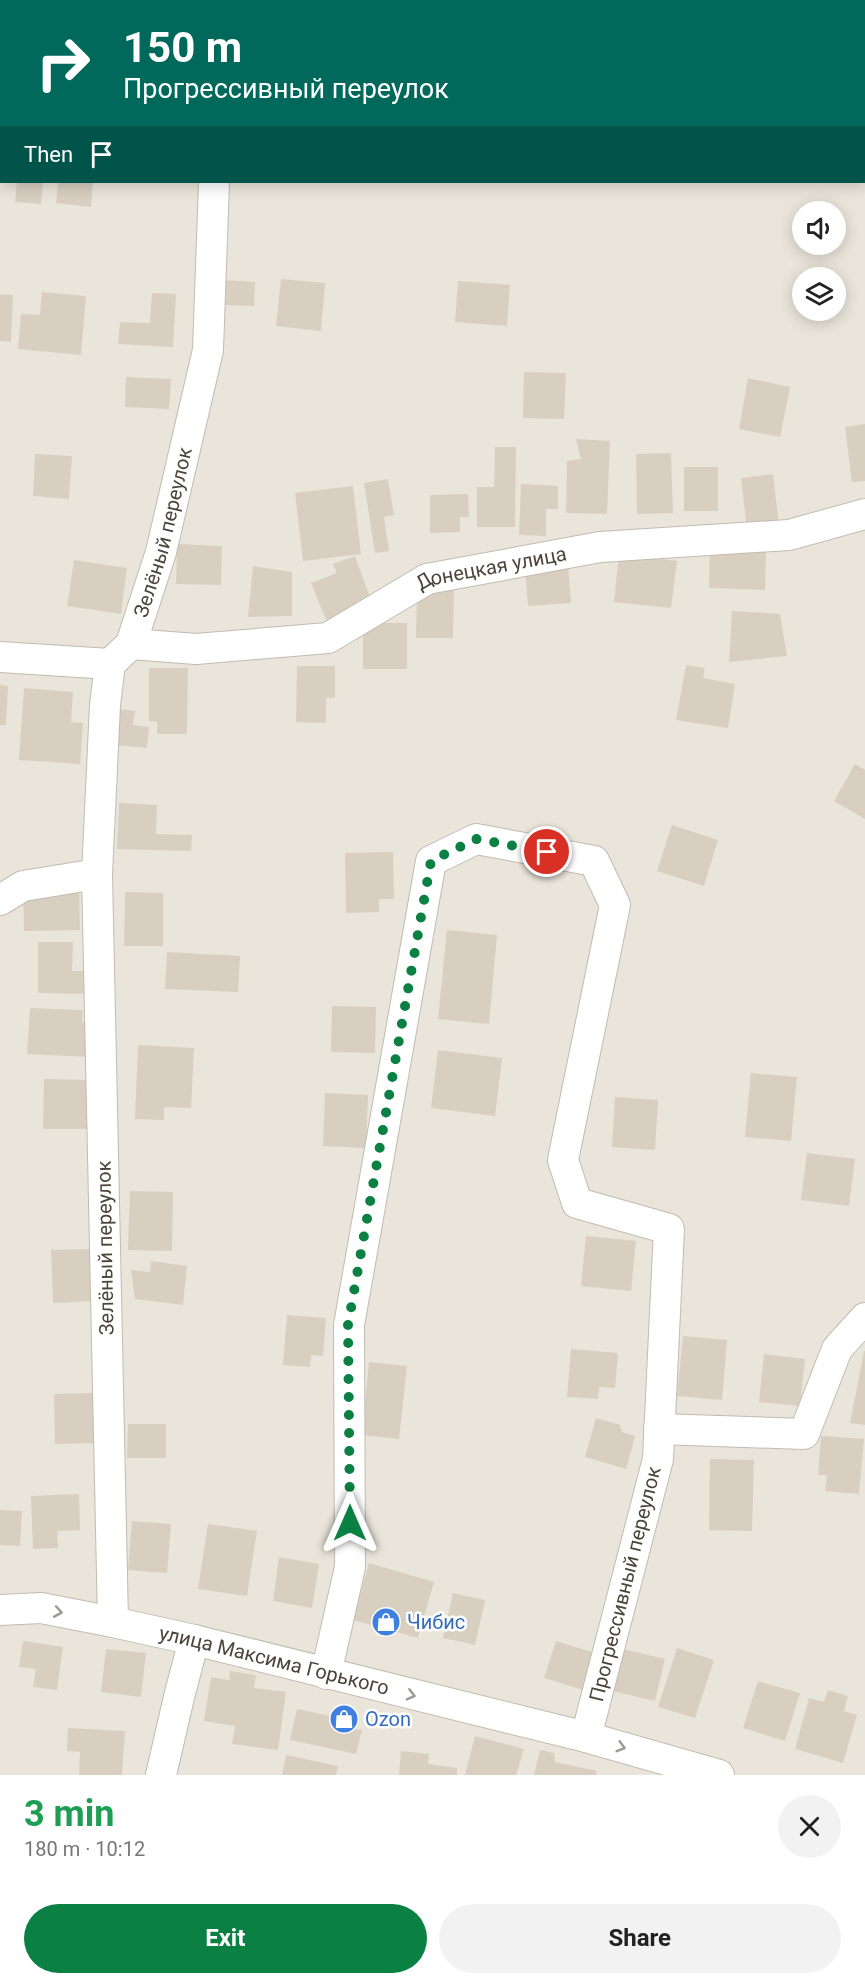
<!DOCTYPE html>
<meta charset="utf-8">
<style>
body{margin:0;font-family:Roboto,sans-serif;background:#f2f2f2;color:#222;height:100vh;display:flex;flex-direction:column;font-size:22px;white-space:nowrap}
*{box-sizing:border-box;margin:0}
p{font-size:20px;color:#767676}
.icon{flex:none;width:33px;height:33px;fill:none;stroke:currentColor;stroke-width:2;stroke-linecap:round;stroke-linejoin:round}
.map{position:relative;height:1775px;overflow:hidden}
.side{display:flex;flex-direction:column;background:#fff;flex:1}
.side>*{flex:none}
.guide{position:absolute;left:0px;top:0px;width:866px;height:183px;box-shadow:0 3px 15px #0003;background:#00695c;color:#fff;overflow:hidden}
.buttons{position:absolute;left:792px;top:201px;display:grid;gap:12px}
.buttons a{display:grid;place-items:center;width:54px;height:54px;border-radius:50%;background:#fff;box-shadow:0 3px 15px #0003;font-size:30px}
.pin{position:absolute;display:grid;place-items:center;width:51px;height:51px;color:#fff;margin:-26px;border:3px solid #fff;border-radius:50%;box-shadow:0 2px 6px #0007}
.me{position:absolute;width:66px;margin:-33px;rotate:0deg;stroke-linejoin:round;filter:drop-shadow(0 0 4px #0008)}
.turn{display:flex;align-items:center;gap:21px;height:126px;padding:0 24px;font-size:27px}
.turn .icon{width:78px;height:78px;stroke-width:2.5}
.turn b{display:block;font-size:42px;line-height:51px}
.then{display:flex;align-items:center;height:57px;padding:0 24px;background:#0003;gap:12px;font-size:22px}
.round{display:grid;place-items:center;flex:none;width:63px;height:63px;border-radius:32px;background:#f2f2f2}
.overview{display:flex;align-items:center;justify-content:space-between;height:102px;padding:0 24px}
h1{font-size:36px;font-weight:700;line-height:45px;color:#1e9e55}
.button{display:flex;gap:12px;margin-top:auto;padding:12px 24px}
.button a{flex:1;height:69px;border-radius:36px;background:#0b8043;color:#fff;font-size:24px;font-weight:700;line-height:69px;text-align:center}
.button a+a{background:#f2f2f2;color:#222}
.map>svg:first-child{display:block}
</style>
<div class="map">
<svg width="865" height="1775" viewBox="0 0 865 1775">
<rect width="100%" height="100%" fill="#f6f3ec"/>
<path fill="#eae5da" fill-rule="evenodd" d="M0,0H865V1775H0ZM2,2H864V182H2ZM802,212H836V244H802ZM802,278H836V310H802Z"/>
<path fill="#d8cfc1" d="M17,182H43L41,204L15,202Z
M58,182H93L91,207L56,203Z
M281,279L325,283L321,331L276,326Z
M222,280L255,282L254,306L221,305Z
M458,281L510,285L507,326L455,322Z
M42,292L86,296L81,355L18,349L21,314L40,315Z
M152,293L176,294L173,347L118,344L120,322L150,323Z
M0,294L13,295L11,342L0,341Z
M524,372L566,373L564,419L523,418Z
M126,377L171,379L169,409L125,407Z
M748,378L790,387L780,437L739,429Z
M865,424V481L852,482L845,427Z
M576,439L610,441L607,514L566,513L567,461L581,459Z
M495,447H516L515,527H477V487H494Z
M671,453L673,513L637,514L636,454Z
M35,454L72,456L69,499L33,496Z
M684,467H718V511H684Z
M773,474L779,525L747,529L741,478Z
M388,479L394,515L384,517L389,551L375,553L364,483Z
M521,484L558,486V509H546V536L519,535Z
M353,486L361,554L303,561L295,493Z
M468,494L469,517H460V532L430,533V495Z
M177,544L222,546L221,585L176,584Z
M710,549L766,550L765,590L709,588Z
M619,554L677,561L671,608L614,602Z
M355,556L372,603L328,624L311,583L337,573L333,564Z
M74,560L127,568L121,614L67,606Z
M568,565L571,603L528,606L525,568Z
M253,566L292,572V616L248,617Z
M417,590H454L453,638H416Z
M732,611L780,614L787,656L729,662Z
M363,623H407V669H363Z
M686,665L705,668L703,678L735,684L728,728L676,720Z
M297,666H335V698H326V723L296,722Z
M149,668H188L187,734H157V722L149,721Z
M0,685L8,686L6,725H0Z
M24,688L73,692L71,722L83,723L80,764L19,760Z
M118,709L135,711L133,725L149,727L147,748L115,745Z
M855,764L865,770V819L834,801Z
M119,803L157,805L156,834L192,835L191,851L117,849Z
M672,825L718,840L704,886L657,871Z
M393,852L394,899H379V912L346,913L345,853Z
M79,888L80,930L24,931L23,889Z
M125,892L163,893V946H124Z
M447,930L497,935L489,1024L438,1019Z
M38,942H73L72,971H91V994L38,993Z
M167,952L240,956L238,992L165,989Z
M332,1006L376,1007L375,1053L331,1052Z
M30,1008L83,1010L82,1022L91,1023L90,1057L27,1054Z
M138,1045L194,1048L191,1108L164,1107V1120L135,1119Z
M438,1050L502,1058L495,1116L431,1108Z
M751,1073L797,1077L791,1141L745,1137Z
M44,1079L88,1080V1129H43Z
M325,1093L368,1095L366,1148L323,1146Z
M615,1097L658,1100L655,1150L612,1147Z
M807,1153L855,1159L849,1206L801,1200Z
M130,1191L173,1192L172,1251L128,1250Z
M586,1236L636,1241L631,1291L581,1286Z
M92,1249L94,1301L53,1303L51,1250Z
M151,1261L187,1266L183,1305L135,1299L131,1270L150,1272Z
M287,1315L326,1318L323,1356L311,1355L310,1367L283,1365Z
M683,1336L727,1340L722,1400L677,1396Z
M571,1349L618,1353L615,1388L599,1387L598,1399L567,1397Z
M864,1351H865V1425L850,1423Z
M764,1354L805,1359L800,1406L759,1402Z
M369,1362L407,1366L399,1439L362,1435Z
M93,1393L94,1443L55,1444L54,1394Z
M596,1418L620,1425L622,1432L635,1436L626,1469L585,1457Z
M128,1424H166V1458H127Z
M821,1436L864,1439L859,1494L825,1491L827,1475H818Z
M710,1459L754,1460L752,1531L709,1530Z
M79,1494L80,1530L57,1531L58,1548L33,1549L31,1496Z
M0,1510L22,1511L20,1546L0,1545Z
M132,1521L171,1524L167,1573L128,1570Z
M208,1524L257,1531L247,1596L198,1589Z
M279,1557L319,1564L312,1608L273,1601Z
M369,1563L434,1582L418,1638L353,1620Z
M453,1593L485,1600L475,1645L443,1638Z
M23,1641L63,1647L57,1690L33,1687L36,1669L19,1667Z
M556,1641L595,1653L583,1690L544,1678Z
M677,1648L714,1660L695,1718L658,1707Z
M106,1649L146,1653L141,1697L101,1692Z
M623,1649L665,1659L655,1701L613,1691Z
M230,1671L256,1675L254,1688L286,1692L278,1750L232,1744L235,1726L204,1721L211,1677L229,1680Z
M758,1681L800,1693L785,1741L743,1728Z
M828,1690L848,1696L844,1711L857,1715L843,1763L795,1749L809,1698L824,1702Z
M297,1709L336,1717L338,1709L356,1713L352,1729L362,1730L356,1754L290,1740Z
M68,1728L125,1731L122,1775H79L80,1752L67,1751Z
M475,1736L524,1749L516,1775H465Z
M540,1750L554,1753L555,1762L597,1771L596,1775H534Z
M401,1751L429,1754L428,1764L457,1768V1775H399Z
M286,1755L338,1766L336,1775H282Z"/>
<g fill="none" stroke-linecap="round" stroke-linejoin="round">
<g stroke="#c2bbae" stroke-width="32">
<g id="minor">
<path d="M864,133H865"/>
<path d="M0,144H2"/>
<path id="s1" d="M131,644L196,649L328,638L427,579L600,547L789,535L865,514"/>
<path d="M0,657L110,664"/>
<path d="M0,900L23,886L97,874"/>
<path d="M659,1429L804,1434L837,1349L865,1318"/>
<path id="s2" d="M0,1610L41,1608L113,1622L194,1640L586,1737L719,1775"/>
<path id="s3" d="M113,1622L97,874L105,705L110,664L131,644L161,552L208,350L214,182"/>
<path d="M326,1674L350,1567L349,1325L431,861L476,839L594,861L615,905L563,1160L577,1203L669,1229L658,1459L586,1737"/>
<path d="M161,1775L179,1697L194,1640"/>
</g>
</g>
<path stroke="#c4b79f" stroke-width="4" stroke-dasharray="3 3" stroke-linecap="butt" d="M207,2V0"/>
<use href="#minor" stroke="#fff" stroke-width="30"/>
</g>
<defs><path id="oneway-chevron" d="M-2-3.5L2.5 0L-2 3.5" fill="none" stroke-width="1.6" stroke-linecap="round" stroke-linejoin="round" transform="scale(1.5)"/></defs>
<g stroke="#9c9892">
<use href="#oneway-chevron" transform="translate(58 1612) rotate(10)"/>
<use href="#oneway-chevron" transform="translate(411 1695) rotate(14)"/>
<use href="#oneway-chevron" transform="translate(621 1747) rotate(16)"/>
</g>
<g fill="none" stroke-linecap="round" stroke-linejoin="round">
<path stroke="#0b8043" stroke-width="10" stroke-dasharray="0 18" d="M350,1523L348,1325L431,861L476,839L547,852"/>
</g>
<defs>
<g id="shop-disc" transform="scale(1.5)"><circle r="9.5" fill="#3f7fe0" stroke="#fff"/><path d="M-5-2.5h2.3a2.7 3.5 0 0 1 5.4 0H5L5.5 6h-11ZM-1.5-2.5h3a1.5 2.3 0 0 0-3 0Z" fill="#fff"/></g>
</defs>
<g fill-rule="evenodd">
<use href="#shop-disc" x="386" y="1622"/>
<use href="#shop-disc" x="344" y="1719"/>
</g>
<g text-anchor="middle" stroke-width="5" stroke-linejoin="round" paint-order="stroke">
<g font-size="20" fill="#4b4439" stroke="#fff">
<text dy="7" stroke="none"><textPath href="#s3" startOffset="1104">Зелёный переулок</textPath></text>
<text dy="7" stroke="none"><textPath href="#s1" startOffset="378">Донецкая улица</textPath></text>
<text transform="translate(105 1248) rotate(-91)" y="7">Зелёный переулок</text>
<text transform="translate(625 1584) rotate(-76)" y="7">Прогрессивный переулок</text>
<text dy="7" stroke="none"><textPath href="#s2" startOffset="280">улица Максима Горького</textPath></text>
</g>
<g font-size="20" fill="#366cbe" stroke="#fff" text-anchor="start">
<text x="407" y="1629">Чибис</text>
<text x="365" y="1726">Ozon</text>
</g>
</g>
</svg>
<div class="buttons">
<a><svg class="icon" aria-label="sound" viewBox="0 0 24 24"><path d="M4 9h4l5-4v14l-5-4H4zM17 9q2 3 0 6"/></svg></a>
<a><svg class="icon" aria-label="layers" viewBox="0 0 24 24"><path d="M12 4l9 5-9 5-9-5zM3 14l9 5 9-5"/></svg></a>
</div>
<div class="pin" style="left:547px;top:852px;background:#d93025"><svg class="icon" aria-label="arrive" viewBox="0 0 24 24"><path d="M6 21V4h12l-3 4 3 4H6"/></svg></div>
<svg class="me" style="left:350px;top:1523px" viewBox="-20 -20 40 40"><path d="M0-17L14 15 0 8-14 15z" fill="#0b8043" stroke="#fff" stroke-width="4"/></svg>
<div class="guide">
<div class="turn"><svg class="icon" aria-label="right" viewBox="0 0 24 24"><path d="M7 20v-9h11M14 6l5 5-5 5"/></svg><div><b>150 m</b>Прогрессивный переулок</div></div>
<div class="then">Then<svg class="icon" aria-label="arrive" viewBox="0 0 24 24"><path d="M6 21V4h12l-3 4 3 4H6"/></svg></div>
</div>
</div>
<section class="side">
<div class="overview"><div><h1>3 min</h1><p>180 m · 10:12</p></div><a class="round"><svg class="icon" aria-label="close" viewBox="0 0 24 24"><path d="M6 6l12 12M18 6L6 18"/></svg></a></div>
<div class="button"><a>Exit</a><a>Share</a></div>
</section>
